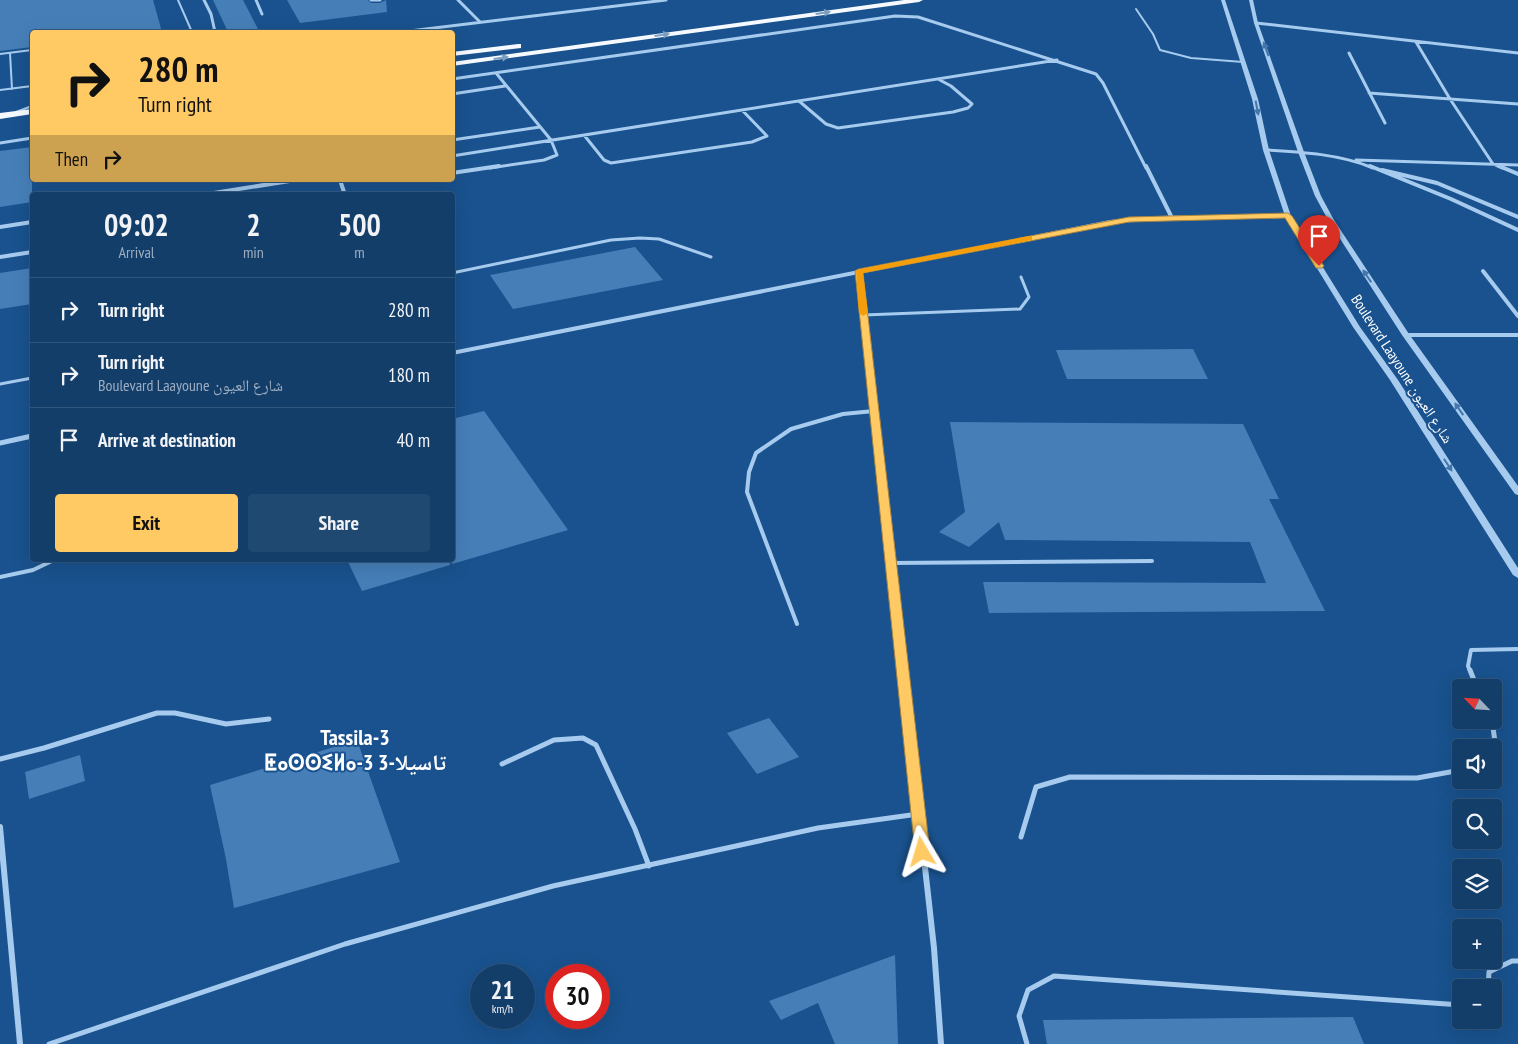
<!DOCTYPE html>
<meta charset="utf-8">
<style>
body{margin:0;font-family:"PT Sans Narrow","Noto Naskh Arabic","Noto Sans Tifinagh",sans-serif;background:#204972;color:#f1f3f6;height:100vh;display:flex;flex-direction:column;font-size:19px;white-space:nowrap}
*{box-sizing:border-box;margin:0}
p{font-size:16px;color:#9daec1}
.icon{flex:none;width:28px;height:28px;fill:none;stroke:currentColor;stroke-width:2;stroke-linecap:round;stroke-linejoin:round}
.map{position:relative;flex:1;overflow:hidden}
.side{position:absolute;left:30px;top:192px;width:425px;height:370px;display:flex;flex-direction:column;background:#133e6a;border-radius:5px;box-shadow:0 5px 20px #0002,0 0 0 1px #32577e}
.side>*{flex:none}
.banner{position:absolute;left:30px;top:30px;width:425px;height:152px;border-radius:5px;box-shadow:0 5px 20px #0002,0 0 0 1px #32577e;background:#ffca63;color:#111;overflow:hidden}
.needle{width:32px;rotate:295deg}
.controls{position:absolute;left:1452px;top:679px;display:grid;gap:10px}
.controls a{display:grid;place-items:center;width:50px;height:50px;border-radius:5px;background:#133e6a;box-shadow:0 5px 20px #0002,0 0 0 1px #32577e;font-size:25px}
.speed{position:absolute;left:470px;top:964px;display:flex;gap:10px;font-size:25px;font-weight:700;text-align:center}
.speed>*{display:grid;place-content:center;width:65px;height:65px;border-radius:50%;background:#133e6a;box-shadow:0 5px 20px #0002,0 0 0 1px #32577e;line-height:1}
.speed small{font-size:12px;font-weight:400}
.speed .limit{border:8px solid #d22;background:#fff;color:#111}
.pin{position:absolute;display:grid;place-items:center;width:42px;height:42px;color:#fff;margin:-51px -21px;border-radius:50% 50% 50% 0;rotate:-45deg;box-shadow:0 0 5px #0007}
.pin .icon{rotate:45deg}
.me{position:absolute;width:55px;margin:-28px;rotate:353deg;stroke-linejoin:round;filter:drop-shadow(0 0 4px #0008)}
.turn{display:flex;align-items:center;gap:18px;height:105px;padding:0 25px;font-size:22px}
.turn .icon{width:65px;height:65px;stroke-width:2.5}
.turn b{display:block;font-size:35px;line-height:42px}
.then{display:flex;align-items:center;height:48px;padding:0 25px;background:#0003;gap:10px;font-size:19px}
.eta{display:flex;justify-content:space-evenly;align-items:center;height:85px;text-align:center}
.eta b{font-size:30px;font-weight:700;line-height:35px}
.cta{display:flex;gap:10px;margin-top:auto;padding:10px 25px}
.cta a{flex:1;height:58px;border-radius:5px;background:#ffca63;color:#111;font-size:20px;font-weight:700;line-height:58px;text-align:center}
.cta a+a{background:#204972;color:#f1f3f6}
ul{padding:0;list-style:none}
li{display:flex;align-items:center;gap:15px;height:65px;padding:0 25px;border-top:1px solid #32577e}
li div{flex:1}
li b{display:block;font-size:19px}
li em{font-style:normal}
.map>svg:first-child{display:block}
</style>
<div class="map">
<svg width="1518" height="1044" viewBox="0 0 1518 1044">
<rect width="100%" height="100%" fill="#19528e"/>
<path fill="#467fb8" d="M0,0H153L162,32H32V47L0,51Z
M213,0H243L259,31L228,32Z
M287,0H368L371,3H380L386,0L387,12L300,23Z
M32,147V202L0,207V151Z
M635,247L663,280L513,309L490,275Z
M32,268V304L0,309V273Z
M1193,349L1208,379H1067L1056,350Z
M484,411L568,530L452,564V419Z
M950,422L1243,424L1279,499H1269L1325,611L989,613L983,582L1266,583L1250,542L1005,540L999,522L969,547L939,532L965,512Z
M347,560H449L450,565L362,591Z
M769,718L799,757L757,774L727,733Z
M357,740L400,862L234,908L226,859L210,785Z
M80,755L85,781L29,799L25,772Z
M895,955L898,1044H835L818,1003L781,1020L769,1001Z
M1353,1017L1364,1044H1047L1043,1020Z"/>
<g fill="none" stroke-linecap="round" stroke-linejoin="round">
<path stroke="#a6cbee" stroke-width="2" d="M178,0L192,32
M1136,9L1153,34L1160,50L1191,58L1243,62
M182,32L192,31
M10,53L12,89
M0,54L32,50
M0,90L32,86
M16,112L32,106"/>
<path stroke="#a6cbee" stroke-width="3" d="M452,273L611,240L640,238L659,239L711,257
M864,315L1020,309L1029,297L1021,277
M0,384L32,378"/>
<path stroke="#a6cbee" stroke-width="4" d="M890,563L1152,561
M0,577L33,570L54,560
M797,624L747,492L749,472L756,453L791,429L843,414L874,411
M1470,671L1468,666L1471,650L1518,649"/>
<path stroke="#a6cbee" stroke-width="5" d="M1470,670L1477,688
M1492,720L1498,764H1494
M0,759L44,748L157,713H175L226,724L269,719
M502,764L554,740L583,738L596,745L635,829L649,866
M1021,837L1036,787L1070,777L1417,778L1461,770
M1488,988L1489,972L1512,961H1518
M49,1044L345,944L553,886L818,828L918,814
M1027,1044L1019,1016L1028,990L1054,976L1461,1005"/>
<path stroke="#a6cbee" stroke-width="3" d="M204,0L211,14L215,32
M256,0L262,14
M371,0H380
M458,0L480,22
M1256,23L1518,53
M401,32L666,0
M1416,42L1450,99L1493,164L1502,168
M1349,53L1385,123
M452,79L895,16L918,17L1096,74L1103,83L1146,168
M1369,93L1518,104
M452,94L505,86
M799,101L826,124L838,128L953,112L968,108L972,104L951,86L938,79
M584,135L604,160L611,163L752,142L767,136L742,110
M452,140L540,127
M0,143L32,138
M1266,150C1301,152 1340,154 1373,168
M452,156L1057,60
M1356,160L1518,165
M490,168L544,160L557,155L551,140L496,73"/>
<path stroke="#a6cbee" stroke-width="4" d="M1146,166L1172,218
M1370,166L1451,199L1518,230
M1499,166L1518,174
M1382,170L1437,183L1518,217
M452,173L499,166
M340,180L345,195
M201,195L296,180
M0,227L32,222
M0,257L32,252
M859,271L872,386
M1483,271L1518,316
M1406,335H1518
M452,353L1110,222L1157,218L1288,216"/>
<path stroke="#a6cbee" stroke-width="5" d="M872,385L903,671
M0,443L32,436"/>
<path stroke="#a6cbee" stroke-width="6" d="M903,670L934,948L941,1044
M0,827L20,1044"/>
<path fill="#a6cbee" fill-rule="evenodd" d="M1221,0H1225L1258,99L1269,150L1291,216L1360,327L1398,380L1518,568V578L1513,575L1390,380L1353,327L1285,216L1263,150L1252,99Z
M1249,0H1253L1258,23L1304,152L1321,196L1334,220L1409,334L1518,486V495L1515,494L1402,335L1328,220L1315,196L1298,152L1254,23Z"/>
<path fill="#f6faff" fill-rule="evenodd" d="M904,0H923L919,2L452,66V62Z
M518,44H521V48L452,56V52Z
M32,109V114L0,119V113Z"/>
</g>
<defs><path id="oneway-solid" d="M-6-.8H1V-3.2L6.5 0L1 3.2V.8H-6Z" transform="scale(1.25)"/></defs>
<g fill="#7c9ec1">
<use href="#oneway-solid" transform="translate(823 13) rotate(-8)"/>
<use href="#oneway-solid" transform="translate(662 35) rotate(-8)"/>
<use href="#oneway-solid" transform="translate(501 58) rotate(-8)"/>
</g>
<g fill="#4376ab">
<use href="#oneway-solid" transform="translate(1266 49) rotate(-110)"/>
<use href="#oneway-solid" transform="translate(1257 108) rotate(79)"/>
<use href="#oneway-solid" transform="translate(1367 276) rotate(-124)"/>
<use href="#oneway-solid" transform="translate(1459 409) rotate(-125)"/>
<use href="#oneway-solid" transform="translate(1448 465) rotate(57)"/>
</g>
<path fill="#ffca63" stroke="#a68340" d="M1288,213L1292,216L1324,266L1322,268H1316L1285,218L1129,222L863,273L930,852L928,856L922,858L917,856L915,852L855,271L859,269L1129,217Z"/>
<path fill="#f59e0b" d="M1029,236H1032V240L863,273L868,313L863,316L859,313L856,270Z"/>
<g text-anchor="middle" stroke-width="4" stroke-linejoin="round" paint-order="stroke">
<g font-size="15" fill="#fff" stroke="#19528e">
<text transform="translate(1402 369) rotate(57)" y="5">Boulevard Laayoune شارع العيون</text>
</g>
<g font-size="22" font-weight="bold" fill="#fff" stroke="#19528e">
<text x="355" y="745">Tassila-3<tspan x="355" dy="25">ⵟⴰⵙⵙⵉⵍⴰ-3 3-تاسيلا</tspan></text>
</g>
</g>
</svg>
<div class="controls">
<a><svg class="needle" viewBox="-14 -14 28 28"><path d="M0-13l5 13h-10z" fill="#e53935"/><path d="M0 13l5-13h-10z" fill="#9daec1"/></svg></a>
<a><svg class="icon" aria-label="sound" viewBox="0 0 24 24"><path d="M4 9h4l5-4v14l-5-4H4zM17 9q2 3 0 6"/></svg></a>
<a><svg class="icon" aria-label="search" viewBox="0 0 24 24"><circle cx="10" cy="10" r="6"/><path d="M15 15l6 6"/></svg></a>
<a><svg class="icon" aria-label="layers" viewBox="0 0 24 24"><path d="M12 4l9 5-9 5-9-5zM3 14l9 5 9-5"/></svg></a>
<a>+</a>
<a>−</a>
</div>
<div class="speed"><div>21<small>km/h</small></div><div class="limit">30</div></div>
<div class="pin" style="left:1319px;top:266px;background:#d93025"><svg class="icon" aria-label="arrive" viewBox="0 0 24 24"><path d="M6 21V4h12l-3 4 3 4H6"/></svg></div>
<svg class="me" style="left:922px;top:852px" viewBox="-20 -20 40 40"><path d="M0-17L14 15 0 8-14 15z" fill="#ffca63" stroke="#fff" stroke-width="4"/></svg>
<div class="banner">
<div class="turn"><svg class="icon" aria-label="right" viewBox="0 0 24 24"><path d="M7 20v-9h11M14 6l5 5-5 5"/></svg><div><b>280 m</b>Turn right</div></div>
<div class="then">Then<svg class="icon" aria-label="right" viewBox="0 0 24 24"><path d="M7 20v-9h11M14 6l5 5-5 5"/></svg></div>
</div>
<section class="side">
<div class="eta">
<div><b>09:02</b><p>Arrival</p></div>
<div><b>2</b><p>min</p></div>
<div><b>500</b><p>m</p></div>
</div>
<ul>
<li><svg class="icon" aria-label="right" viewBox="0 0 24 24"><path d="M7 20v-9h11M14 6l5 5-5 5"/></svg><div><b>Turn right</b></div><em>280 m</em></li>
<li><svg class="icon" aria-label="right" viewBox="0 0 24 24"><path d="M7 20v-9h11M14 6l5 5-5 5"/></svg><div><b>Turn right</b><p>Boulevard Laayoune شارع العيون</p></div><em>180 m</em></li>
<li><svg class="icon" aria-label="arrive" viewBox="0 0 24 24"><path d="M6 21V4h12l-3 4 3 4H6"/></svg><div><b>Arrive at destination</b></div><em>40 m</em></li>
</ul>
<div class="cta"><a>Exit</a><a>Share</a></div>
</section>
</div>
